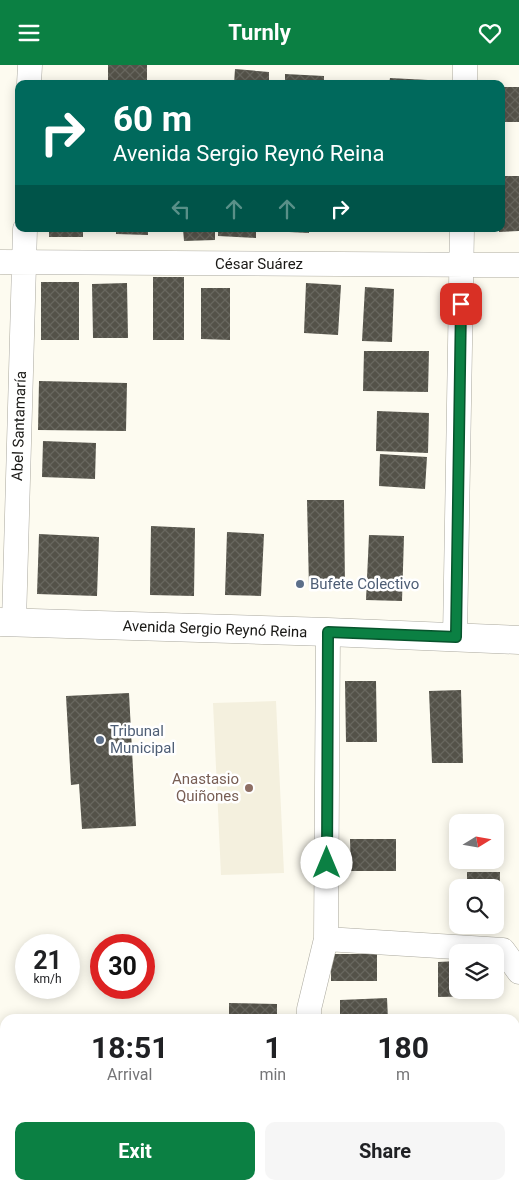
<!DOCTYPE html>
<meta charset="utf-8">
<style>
body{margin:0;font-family:Roboto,sans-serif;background:#f6f6f6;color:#202124;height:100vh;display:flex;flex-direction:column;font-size:19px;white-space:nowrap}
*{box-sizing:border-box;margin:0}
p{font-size:16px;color:#757577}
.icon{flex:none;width:28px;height:28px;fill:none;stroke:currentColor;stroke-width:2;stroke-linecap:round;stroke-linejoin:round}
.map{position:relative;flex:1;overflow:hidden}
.drawer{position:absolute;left:0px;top:949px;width:520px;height:176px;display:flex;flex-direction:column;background:#fff;border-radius:15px 15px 0 0;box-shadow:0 2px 12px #0003}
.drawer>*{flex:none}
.banner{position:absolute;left:15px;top:15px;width:490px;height:152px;border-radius:10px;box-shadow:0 2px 12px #0003;background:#00695c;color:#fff;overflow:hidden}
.needle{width:32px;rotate:79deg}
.tools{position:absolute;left:449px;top:749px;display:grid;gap:10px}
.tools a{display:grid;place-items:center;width:55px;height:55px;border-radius:10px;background:#fff;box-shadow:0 2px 12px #0003;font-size:25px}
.speed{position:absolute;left:15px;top:869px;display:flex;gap:10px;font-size:25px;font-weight:700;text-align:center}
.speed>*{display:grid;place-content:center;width:65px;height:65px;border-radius:50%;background:#fff;box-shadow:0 2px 12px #0003;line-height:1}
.speed small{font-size:12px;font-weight:400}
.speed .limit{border:8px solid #d22;background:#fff;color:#111}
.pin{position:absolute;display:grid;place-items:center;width:42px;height:42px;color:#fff;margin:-21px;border-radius:10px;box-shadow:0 2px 8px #0006}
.me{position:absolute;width:55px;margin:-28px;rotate:0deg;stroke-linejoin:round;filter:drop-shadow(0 0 4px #0008)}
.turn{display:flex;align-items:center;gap:18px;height:105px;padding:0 15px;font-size:22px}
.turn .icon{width:65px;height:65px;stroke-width:2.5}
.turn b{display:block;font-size:35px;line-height:42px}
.lanes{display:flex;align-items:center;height:48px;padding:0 15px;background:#0003;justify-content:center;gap:25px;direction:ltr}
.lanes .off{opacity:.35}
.eta{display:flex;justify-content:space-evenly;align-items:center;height:85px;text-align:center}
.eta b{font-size:30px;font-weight:700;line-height:35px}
.cta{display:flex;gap:10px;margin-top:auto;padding:10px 15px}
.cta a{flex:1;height:58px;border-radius:10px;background:#0b8043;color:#fff;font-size:20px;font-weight:700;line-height:58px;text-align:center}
.cta a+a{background:#f6f6f6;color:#202124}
header{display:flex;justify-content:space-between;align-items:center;height:65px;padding:0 15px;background:#0b8043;color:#fff;font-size:22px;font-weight:700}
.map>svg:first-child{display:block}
</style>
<header><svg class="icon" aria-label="menu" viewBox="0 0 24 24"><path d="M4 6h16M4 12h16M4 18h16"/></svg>Turnly<svg class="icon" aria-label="heart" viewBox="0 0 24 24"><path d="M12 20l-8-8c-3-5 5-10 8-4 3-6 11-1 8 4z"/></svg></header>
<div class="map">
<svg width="519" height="1124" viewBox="0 0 519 1124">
<defs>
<pattern id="building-cross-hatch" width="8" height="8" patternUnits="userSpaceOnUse" patternTransform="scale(1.25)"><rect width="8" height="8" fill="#545249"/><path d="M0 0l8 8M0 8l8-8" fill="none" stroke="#68675f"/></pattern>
</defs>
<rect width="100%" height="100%" fill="#fdfbf0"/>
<path fill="#f4f0de" d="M276,636L284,808L221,810L213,638Z"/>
<path fill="url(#building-cross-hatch)" d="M108,0H147V19H108Z
M235,4L269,7V19H234Z
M285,9L324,11V19H285Z
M390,13L428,15V19H389Z
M501,22H519V57H501Z
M501,111H519V166L499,167V164H501Z
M49,164H83V172H49Z
M116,164H148V170L116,169Z
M183,164H215V175L184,176Z
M218,164H256V173L218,171Z
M269,164H309V168L269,166Z
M153,212H184V275H153Z
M41,217H79V275H41Z
M127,218L128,273H93L92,219Z
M306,218L341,220L338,270L304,268Z
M365,222L394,224L392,277L362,276Z
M201,223H230V275L201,274Z
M364,286H429L428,327L363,326Z
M39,316L127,318L126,366L38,365Z
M377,346L429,348L428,388L376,386Z
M43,376L96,378L95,414L42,412Z
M380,389L427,392L425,424L379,421Z
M307,435H344L345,523H309Z
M151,461L195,463L194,531L150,530Z
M227,467L264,469L261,531L225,530Z
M39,469L99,472L97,531L37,529Z
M369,470L404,471L402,536L366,535Z
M345,616H376L377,677H346Z
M461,625L463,698H432L429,626Z
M129,628L136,761L82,764L79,719L71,720L66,631Z
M350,774H396V806H351Z
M467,807H500L499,851H495V822H467Z
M331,889H377V916H331Z
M458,896V925H491V931L438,932V897Z
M387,933L388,954H340V935Z
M229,938L277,939V954H229Z"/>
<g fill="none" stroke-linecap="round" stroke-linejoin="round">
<g stroke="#aba99f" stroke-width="25">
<path id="minor" d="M29,19L30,0
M465,19V0
M0,197L519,200
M14,557L25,164
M455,572L462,164
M326,874L503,885L519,907
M309,954V944L326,874L328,567
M515,1078L519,1032
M307,1124V1120
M511,1124V1120"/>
</g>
<g stroke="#aba99f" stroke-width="29">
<path id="secondary" d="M0,557L328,567L519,575"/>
</g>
<use href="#minor" stroke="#fff" stroke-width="24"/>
<use href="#secondary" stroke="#fff" stroke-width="28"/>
</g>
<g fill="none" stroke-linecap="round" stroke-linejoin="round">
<g stroke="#07532c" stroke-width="12">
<path id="route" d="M327,798L328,567L456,572L461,239"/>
</g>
<use href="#route" stroke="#0b8043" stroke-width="9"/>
</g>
<g fill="#5c6f8a" stroke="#fff" stroke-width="2">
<circle cx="300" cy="519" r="5"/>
<circle cx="100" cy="675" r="5"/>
</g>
<circle fill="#8d6e63" stroke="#fff" stroke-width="2" cx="249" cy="723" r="5"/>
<g text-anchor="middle" stroke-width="5" stroke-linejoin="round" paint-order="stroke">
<g font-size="15" fill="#191815" stroke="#fff">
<text x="259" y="204">César Suárez</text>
<text transform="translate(19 361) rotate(-88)" y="5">Abel Santamaría</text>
<text transform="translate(215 564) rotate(2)" y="5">Avenida Sergio Reynó Reina</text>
</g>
<g font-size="15" fill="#4e5e75" stroke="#fff" text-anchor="start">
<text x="310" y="524">Bufete Colectivo</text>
<text x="110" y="671">Tribunal<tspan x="110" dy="17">Municipal</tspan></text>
</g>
<g font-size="15" fill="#785e54" stroke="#fff" text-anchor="end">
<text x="239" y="719">Anastasio<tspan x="239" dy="17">Quiñones</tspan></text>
</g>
</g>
</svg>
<div class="tools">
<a><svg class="needle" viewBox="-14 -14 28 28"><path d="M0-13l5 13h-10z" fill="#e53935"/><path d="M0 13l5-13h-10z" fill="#757577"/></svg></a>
<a><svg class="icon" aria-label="search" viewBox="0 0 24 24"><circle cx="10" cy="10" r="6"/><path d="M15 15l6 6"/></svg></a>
<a><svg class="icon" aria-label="layers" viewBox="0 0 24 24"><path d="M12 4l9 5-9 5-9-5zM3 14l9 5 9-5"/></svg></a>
</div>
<div class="speed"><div>21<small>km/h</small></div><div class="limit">30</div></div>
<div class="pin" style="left:461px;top:239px;background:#d93025"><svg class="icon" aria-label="arrive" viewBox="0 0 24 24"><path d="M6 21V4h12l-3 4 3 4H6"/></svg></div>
<svg class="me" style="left:327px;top:798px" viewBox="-20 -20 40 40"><circle r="19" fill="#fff"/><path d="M0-13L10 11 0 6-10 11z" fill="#0b8043"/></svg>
<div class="banner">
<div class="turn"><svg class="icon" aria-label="right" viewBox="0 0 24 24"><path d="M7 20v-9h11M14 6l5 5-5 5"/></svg><div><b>60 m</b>Avenida Sergio Reynó Reina</div></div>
<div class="lanes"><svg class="icon off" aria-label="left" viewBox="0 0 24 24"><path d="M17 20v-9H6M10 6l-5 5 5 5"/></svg><svg class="icon off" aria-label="ahead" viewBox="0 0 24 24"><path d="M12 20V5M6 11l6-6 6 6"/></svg><svg class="icon off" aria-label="ahead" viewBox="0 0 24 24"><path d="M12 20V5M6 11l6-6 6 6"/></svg><svg class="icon" aria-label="right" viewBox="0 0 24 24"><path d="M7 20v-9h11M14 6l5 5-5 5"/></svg></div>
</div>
<section class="drawer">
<div class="eta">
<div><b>18:51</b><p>Arrival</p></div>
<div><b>1</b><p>min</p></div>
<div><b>180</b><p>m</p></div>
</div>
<div class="cta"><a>Exit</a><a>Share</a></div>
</section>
</div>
